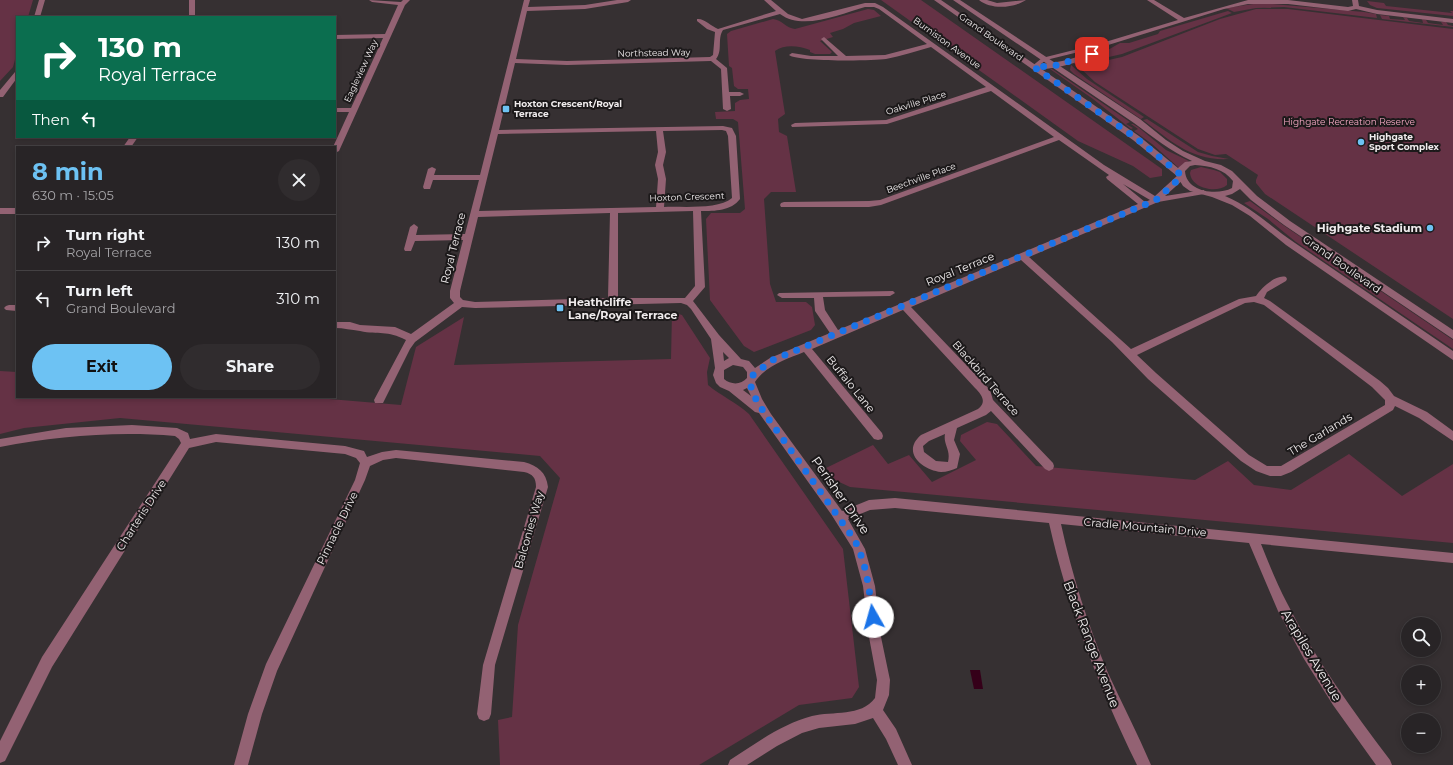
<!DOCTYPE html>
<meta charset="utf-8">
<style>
body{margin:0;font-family:Montserrat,sans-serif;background:#302c2e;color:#f1f3f6;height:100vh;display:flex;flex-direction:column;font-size:15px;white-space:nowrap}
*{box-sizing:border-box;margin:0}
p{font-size:13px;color:#a5a4a7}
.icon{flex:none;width:22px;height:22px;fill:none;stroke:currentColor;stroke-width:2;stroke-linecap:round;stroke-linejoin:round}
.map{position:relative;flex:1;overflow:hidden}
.side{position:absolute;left:16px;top:146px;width:320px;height:252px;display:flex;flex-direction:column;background:#282426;border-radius:0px;box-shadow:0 2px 6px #0003,0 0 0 1px #444143}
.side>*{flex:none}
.banner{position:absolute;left:16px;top:16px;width:320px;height:122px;border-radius:0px;box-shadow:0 2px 6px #0003,0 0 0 1px #444143;background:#0b6e4f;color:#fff;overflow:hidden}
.tools{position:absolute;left:1401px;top:617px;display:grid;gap:8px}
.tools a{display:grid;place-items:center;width:40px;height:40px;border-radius:50%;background:#282426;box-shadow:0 2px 6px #0003,0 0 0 1px #444143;font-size:20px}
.pin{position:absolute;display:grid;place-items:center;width:34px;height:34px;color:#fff;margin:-17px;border-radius:8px;box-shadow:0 2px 6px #0006}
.me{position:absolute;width:44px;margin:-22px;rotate:353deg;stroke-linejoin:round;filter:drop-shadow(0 0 3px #0008)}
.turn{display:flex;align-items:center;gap:14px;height:84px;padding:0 16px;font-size:18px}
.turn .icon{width:52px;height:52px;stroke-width:2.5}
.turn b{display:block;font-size:28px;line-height:34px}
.then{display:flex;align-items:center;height:38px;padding:0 16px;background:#0003;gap:8px;font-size:15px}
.round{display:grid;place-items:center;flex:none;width:42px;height:42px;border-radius:21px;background:#302c2e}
.headline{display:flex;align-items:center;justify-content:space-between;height:68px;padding:0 16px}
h1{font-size:24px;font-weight:700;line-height:30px;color:#6dc2f3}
.primary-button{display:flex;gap:8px;margin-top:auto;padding:8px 16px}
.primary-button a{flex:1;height:46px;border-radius:24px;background:#6dc2f3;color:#111;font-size:16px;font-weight:700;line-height:46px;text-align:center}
.primary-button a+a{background:#302c2e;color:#f1f3f6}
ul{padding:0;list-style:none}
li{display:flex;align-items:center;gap:12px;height:56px;padding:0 16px;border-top:1px solid #444143}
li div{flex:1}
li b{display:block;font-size:15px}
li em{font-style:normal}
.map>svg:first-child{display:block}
</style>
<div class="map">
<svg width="1453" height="765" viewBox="0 0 1453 765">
<rect width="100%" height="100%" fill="#363032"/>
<path fill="#653245" d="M0,0H33L28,17H17V52L13,67L0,81Z
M881,0H921L1162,169V176L1150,178L1133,166L1078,141Z
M1367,1L1384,3L1386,6L1452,13L1450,11H1453V16L1377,8L1370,5Z
M1260,3L1364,12L1376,14L1377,18L1284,7L1256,8L1234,12L1226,8Z
M868,9L874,10L881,16L854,23L843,29L830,33L833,37L820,41L832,52L830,54H815L810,52V50C799,46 785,44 775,51L785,114L778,119L779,132L787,136L796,192H771L764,199L770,284L776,302H806L812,307L815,325L811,330L754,352L744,346L710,300L706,219L711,213H740L745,209L738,122L733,119H716L715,112L735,111V103L740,100L749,99L748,89H738L734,86L732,68L729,66L727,34L731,31L773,19C782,20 786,28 795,29Z
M1256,9H1288L1453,29V319L1265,194L1256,183V180L1258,175L1255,173L1226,154L1215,155L1198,149L1095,82L1081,69L1086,65L1122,57L1220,19Z
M1228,11L1232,13L1122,54L1087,62L1078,66L1073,63L1099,55L1120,43H1129L1158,34L1160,31Z
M1380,15L1389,16L1390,19L1405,20L1403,17L1407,18L1409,21L1423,23L1422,19L1426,20L1428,23L1443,25L1441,22H1446L1448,25L1453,26V27L1382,19Z
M1071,65L1087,79L1144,117L1141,119L1074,74L1070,70Z
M1050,69H1052L1130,122L1126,124L1133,128L1131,129L1093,99Z
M1147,119L1198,152L1212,156L1229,159C1191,161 1171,141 1143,120Z
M1131,124H1133L1138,127L1166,150L1189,161L1183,164L1179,168L1152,144L1134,131L1138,129Z
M1201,167L1214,170L1220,172L1227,179V185C1216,194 1191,188 1190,173L1191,170Z
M1250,201L1283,225L1453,340V349L1296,242L1268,219L1244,203Z
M672,312L682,315L710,358L707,372L708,385C721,396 736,402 749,414L843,549L859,687L852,698L799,705L699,765H500L498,720L512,717L518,625L560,478L540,456L120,418L24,428L0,434V371L17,372V397H305L401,405L416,347L464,317L454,365L671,359Z
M987,422L997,424L1036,466L1195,480L1228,461L1254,485L1291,490L1349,454L1402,496L1453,464V543L850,487L835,480L826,468L873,445L888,464L909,455L932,482L976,460L960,441L961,435Z"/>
<path fill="#350019" d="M970,670H980L983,689H974Z"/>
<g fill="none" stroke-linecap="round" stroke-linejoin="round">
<path fill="#936273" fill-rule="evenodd" d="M39,0H45L40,17H34Z
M189,0H195V17H189Z
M369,0L401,2L403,0H410L405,5L339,151L335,153V147H333L349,112H335V108H351L383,38L335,39V35L385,34L398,5L372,2Z
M524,0H530L528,7L585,5L617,0H631L628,2L585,9L527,11L516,59L567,61L710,57L713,55L715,32L707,29L697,21V19C704,18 711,26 718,29L776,11L764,0H771L788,14L802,19L865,3H875L883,7L1104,165L1155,196L1178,175H1181L1185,177L1184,179L1165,196L1204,190V194L1158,202L1029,257L1131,349L1239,299L1256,296C1261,288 1276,274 1286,277L1287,279L1286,281L1267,292L1264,298L1270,301L1380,381L1388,388L1394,396L1427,412L1453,431V441L1419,418L1395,406L1393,410L1291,472L1281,476H1270L1256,471L1241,461L1148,379L1112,342L1021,260L911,307L990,390L993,400L1053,463L1054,466L1053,469L1049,471L1045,469L991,411L986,415L957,428L954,440L960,454L957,468C952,470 947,472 941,472C922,470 901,452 921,435L978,409C987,402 982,395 975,388L903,310L812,349L882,433L883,436L882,439L878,440L874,439L804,352C787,359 765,366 755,382L762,399L771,414L842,511L869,500L895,498L1453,553V563L1261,544C1269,564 1277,584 1287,603C1315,659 1352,710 1390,760L1392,765H1376L1333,705L1304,659L1278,611L1249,543L1061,524C1072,575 1088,625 1108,673C1122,704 1138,734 1151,765H1137C1099,687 1068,608 1049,523L895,508L870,510L848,519L865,549L875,586L881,637L890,680L889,695L883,710L896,729L912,765H898L886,739L873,718L855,724L819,728L802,733L777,746L747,765H728L730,760C756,743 782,724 812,716C833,711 861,717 875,698L877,680L869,637L863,586L853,549L831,514L759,413L755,412L729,391L720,387L716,383L713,375L715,368L711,339L691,309L687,305L681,303L475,308L462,307L415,342L410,349L383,403H375L374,400L406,340C387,330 379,335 360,331C351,330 344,328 335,328V322H350L360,325L395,327L411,334L454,303L450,298V291L463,240L415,241L411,251H405L404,249L410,227L414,224L418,227L416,235L465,234L479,180H433L430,189H424L423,187L428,169L432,167L436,169L434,175H480ZM865,7H874L879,9L927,44L885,55L846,56L824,37L821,39L838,56H811L792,53L789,55C798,62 872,61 886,59C901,56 916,51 931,47L986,87L886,120L795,123L791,125L792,127L887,124L991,91L1054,137L880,200L869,201L784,202L781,203L780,205L781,207H869L881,205L1059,140L1109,175L1106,177L1107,179L1138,204L838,330L825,310L823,297L890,296L895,293L893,291L779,293L777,295L782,298H814L815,311L830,333L770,358L755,368L749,361L741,359L719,335L693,301L705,287L701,211C715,211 731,211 740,199L736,136L732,128L723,126L499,130L515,63L567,65L711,61L721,69L723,109L727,111L731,109L730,96H740L744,94L740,92H729L727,68L716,59C723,51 717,39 723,30L780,14C803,31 840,14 865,7ZM722,130L726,131L728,136L732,198C718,210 682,206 664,207L666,179L663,165L666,152L663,131ZM656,131L658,152L655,165L658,179L656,207L479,211L498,134ZM1123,184L1150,200L1145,202ZM693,211L695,286L685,298H618V213ZM610,213L608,298L475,302L463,300L460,297V291L478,217ZM1254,302L1264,305L1372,387L1385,400V405L1281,466H1267L1249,455L1156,373L1137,355L1245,303ZM723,352L729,358L724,361ZM733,365L743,367L747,372V378C741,385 731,385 724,379V370ZM747,388L751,396L743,390ZM945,434C943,445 951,449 948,462L936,461L924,452L923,446L929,441Z
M979,0H987L997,3L1026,0C1014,8 991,10 979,0Z
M1147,0H1154L1184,18L1248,0H1288L1348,7L1353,6L1352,0H1358L1359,6L1377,10L1453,19V23L1377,14L1356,9L1348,11L1288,4H1248L1224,9L1105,46C1101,50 1097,53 1092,56C1082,62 1040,74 1031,67L1042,58L1102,43L1178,20ZM1095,48C1079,59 1060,62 1041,64L1046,60Z
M17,71V78L3,97H0V90L15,72Z
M130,137H138L131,147H123Z
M0,208H17V214H0Z
M9,305H17V311L6,310L4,308L6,306Z
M132,425L177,428L188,433L190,439L216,434L345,446L364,451L367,457L382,452L396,450L524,462C538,466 546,472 548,487L495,665L491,714L489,719L484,721L479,719L477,714L483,665L536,487C536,478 533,474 524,472L396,458L383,460L370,466L365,480L277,671L262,714L248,765H234L248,714L266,664L355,480L360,463L356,458L345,454L216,442L189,448L52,667L5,761L0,763V741L42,657L181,443L179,439L175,436C116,431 58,436 0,447V439L66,428Z"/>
<path fill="#936273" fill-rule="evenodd" d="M934,0H941L1139,136L1178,168L1185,162L1192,161C1170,151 1153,137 1134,123L953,0H960L1140,119L1166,140L1183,151L1205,161L1221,165L1232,171L1257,196L1290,221L1453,330V339L1284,225L1251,200L1240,189L1232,194L1225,196C1252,207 1271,227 1295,243C1348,279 1400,315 1453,351V360L1286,245L1250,216L1232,205L1212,197L1190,191L1183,186L1177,176L1133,140ZM1195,165C1210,166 1224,169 1233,181L1232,188C1217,196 1186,192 1185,171L1190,166Z"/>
</g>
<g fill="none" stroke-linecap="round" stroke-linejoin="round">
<path stroke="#1a73e8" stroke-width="7" stroke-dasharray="0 12.6" d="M873,617C869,590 867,564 854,539L765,414C759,404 744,384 754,374C760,369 767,365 773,360L1156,200L1181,177L1180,174L1136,138L1034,67L1054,66L1092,54"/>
</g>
<g fill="#6dc2f3" stroke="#1c191a" stroke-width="1.5">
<rect x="502" y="105" width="8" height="8" rx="2"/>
<circle cx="1361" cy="142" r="4"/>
<circle cx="1430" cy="228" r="4"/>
<rect x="556" y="304" width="8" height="8" rx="2"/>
</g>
<g text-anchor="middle" stroke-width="4" stroke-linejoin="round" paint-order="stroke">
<g font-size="9" fill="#f0eced" stroke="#1c191a">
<text transform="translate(991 37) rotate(35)" y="3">Grand Boulevard</text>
<text transform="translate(947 43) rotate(36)" y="3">Burniston Avenue</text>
<text transform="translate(654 53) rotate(-1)" y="3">Northstead Way</text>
<text transform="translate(361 71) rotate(-65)" y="3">Eagleview Way</text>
<text transform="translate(916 103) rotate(-17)" y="3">Oakville Place</text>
<text transform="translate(921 178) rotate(-20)" y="3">Beechville Place</text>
<text transform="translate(687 197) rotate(-2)" y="3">Hoxton Crescent</text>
</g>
<g font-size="9" font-weight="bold" fill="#f0eced" stroke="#1c191a" text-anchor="start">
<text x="514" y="107">Hoxton Crescent/Royal<tspan x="514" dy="10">Terrace</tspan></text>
<text x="1369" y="140">Highgate<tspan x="1369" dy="10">Sport Complex</tspan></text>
</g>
<g font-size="9" fill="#faacc7" stroke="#1c191a">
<text x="1349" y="125">Highgate Recreation Reserve</text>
</g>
<g font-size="11" font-weight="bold" fill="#f0eced" stroke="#1c191a" text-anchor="end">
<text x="1422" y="232">Highgate Stadium</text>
<text x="568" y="306" text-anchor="start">Heathcliffe<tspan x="568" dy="13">Lane/Royal Terrace</tspan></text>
</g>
<g font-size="11" fill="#f0eced" stroke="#1c191a">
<text transform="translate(453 248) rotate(-76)" y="4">Royal Terrace</text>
<text transform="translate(1342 264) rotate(35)" y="4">Grand Boulevard</text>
<text transform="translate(960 269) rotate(-22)" y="4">Royal Terrace</text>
<text transform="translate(986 378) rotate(49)" y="4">Blackbird Terrace</text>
<text transform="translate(851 384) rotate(51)" y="4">Buffalo Lane</text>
<text transform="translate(1320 434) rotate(-31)" y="4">The Garlands</text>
<text transform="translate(141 515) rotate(-57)" y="4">Charteris Drive</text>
<text transform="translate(1145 527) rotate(5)" y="4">Cradle Mountain Drive</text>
<text transform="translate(337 528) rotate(-64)" y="4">Pinnacle Drive</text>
<text transform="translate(529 530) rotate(-74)" y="4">Balconies Way</text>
</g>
<g font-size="13" fill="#f0eced" stroke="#1c191a">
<text transform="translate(841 495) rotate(55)" y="5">Perisher Drive</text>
<text transform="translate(1092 644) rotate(69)" y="5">Black Range Avenue</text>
<text transform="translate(1312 655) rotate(59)" y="5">Arapiles Avenue</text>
</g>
</g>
</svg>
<div class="tools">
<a><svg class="icon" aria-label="search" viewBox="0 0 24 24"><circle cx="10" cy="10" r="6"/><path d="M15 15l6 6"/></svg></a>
<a>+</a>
<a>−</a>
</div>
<div class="pin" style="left:1092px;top:54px;background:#d93025"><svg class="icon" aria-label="arrive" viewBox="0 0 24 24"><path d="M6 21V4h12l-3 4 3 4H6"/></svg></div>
<svg class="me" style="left:873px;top:617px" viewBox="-20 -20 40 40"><circle r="19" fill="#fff"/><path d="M0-13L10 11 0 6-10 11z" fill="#1a73e8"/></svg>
<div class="banner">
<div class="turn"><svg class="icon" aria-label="right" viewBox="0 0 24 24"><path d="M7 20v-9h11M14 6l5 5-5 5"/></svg><div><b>130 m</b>Royal Terrace</div></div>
<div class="then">Then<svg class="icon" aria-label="left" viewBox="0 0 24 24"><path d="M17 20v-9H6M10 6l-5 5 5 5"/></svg></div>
</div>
<section class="side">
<div class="headline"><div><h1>8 min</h1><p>630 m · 15:05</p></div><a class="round"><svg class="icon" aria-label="close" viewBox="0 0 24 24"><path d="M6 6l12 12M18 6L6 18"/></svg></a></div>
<ul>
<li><svg class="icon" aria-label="right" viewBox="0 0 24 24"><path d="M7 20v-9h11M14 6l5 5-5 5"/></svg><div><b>Turn right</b><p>Royal Terrace</p></div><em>130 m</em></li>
<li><svg class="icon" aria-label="left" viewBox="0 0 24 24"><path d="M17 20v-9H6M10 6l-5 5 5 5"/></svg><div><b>Turn left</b><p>Grand Boulevard</p></div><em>310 m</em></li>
</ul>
<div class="primary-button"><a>Exit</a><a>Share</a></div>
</section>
</div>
